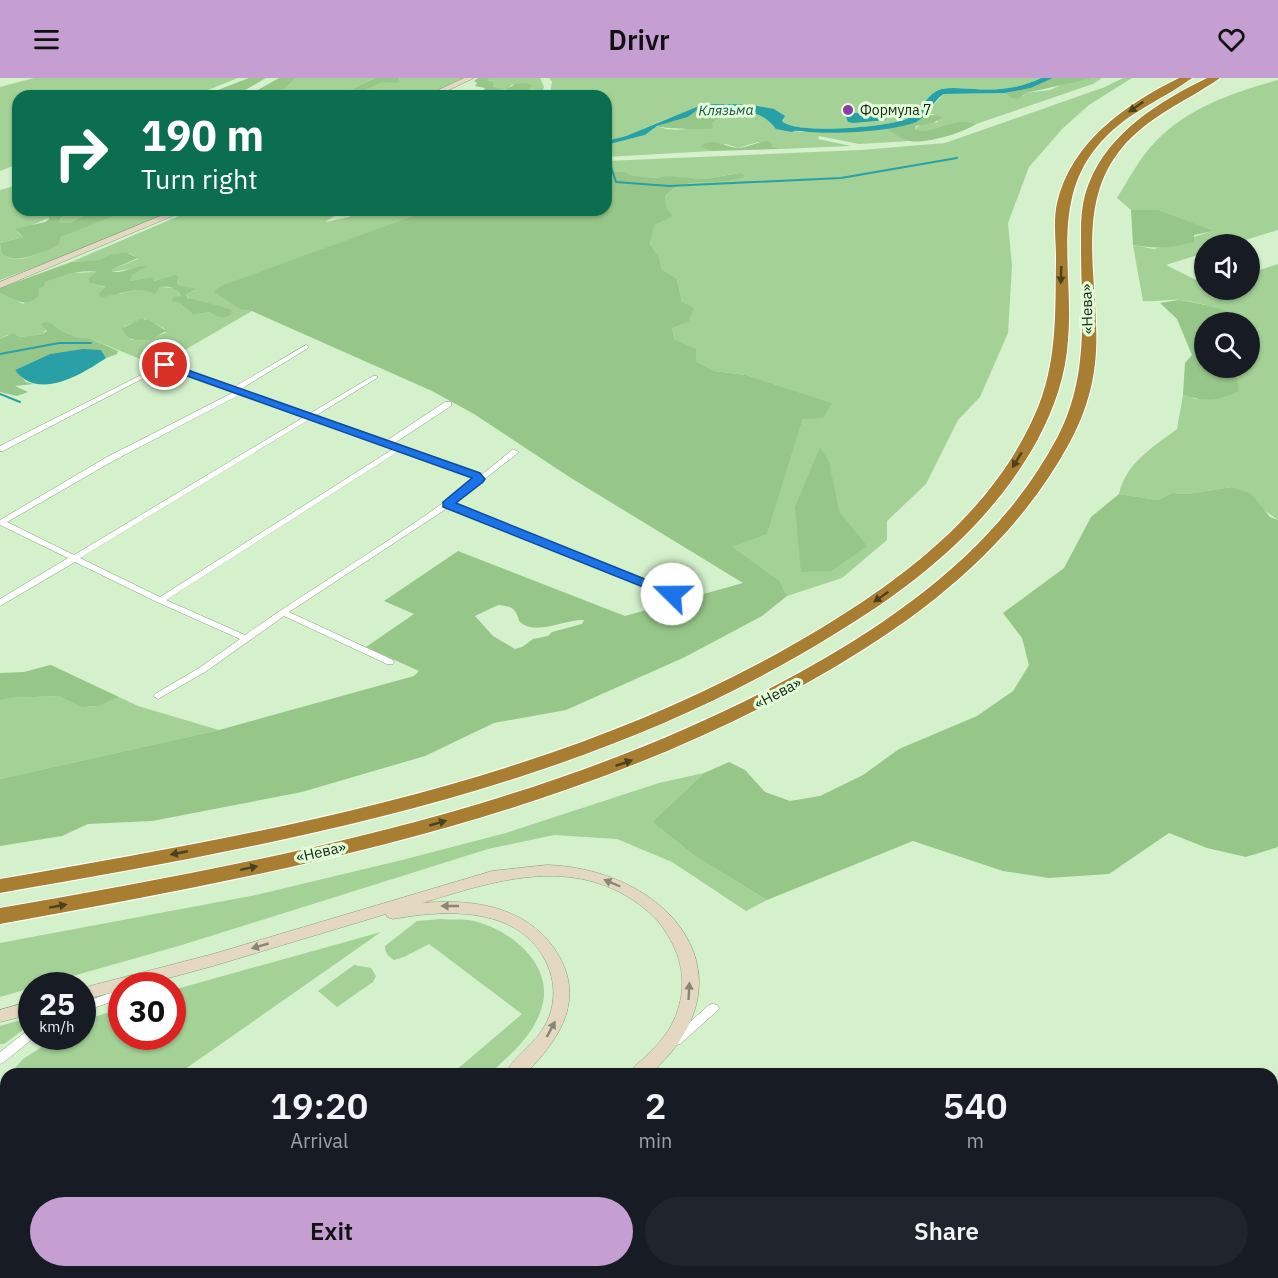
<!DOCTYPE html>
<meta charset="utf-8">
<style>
body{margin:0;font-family:"IBM Plex Sans",sans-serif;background:#20242c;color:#f1f3f6;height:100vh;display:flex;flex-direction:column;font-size:22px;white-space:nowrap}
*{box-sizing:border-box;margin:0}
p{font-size:20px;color:#9ea1a6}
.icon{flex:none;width:33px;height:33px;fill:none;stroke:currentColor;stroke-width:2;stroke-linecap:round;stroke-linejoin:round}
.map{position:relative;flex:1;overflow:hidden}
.drawer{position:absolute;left:0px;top:990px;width:1278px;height:210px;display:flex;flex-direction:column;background:#171b24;border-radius:18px 18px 0 0;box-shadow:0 2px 4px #0004}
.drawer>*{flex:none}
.banner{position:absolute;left:12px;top:12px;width:600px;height:126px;border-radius:18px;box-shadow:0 2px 4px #0004;background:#0b6e4f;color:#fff;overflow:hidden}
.buttons{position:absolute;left:1194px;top:156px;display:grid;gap:12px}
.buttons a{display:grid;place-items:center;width:66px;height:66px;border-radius:50%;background:#171b24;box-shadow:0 2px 4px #0004;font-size:30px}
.speed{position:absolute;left:18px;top:894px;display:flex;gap:12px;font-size:30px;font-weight:700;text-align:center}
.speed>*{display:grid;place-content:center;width:78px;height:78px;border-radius:50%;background:#171b24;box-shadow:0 2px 4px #0004;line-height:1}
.speed small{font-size:15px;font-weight:400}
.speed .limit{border:9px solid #d22;background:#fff;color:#111}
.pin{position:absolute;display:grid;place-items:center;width:51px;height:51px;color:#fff;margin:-26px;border:3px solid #fff;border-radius:50%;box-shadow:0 2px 6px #0007}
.me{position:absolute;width:66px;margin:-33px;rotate:292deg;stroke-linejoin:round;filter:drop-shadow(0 0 4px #0008)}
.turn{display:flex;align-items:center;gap:21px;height:126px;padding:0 30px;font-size:27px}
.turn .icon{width:78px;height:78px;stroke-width:2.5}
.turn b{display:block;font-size:42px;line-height:51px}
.eta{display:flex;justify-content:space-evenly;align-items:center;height:102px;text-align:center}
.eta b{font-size:36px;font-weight:600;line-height:42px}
.primary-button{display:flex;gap:12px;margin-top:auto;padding:12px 30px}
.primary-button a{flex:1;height:69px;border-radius:36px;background:#c69fd2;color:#111;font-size:24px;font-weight:600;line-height:69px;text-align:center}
.primary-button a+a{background:#20242c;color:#f1f3f6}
header{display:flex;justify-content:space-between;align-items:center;height:78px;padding:0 30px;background:#c69fd2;color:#111;font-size:27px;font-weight:600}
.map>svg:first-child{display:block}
</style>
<header><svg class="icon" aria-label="menu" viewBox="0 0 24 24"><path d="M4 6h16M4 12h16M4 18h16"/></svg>Drivr<svg class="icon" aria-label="heart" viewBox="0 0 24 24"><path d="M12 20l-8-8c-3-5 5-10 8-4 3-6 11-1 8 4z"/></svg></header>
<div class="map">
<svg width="1278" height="1200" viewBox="0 0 1278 1200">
<rect width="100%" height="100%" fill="#d4f1cc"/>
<path fill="#a3d196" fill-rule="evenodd" d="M34,0H238L193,18H18V86L0,93V9Z
M294,0H375L337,18H267L289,7Z
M399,0H464L424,18H354L383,4L400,3Z
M490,0H540L544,9L542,14L528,10L532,8L531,6L511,7L508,11L501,12L492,7L493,4L487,2Z
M549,0H1041C1021,10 997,13 974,11C964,11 953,9 942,11C925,15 921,37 904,42C884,49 796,57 782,43L784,38L752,27L669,40L626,58L606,63V18H548L550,16L552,4Z
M1093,0H1102L1093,6L976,46C955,39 934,58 915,51L920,47L938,44L933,36H925L944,16L1005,15L1009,19L1023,18L1026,15L1050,12L1065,5Z
M1123,0H1132L1089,27L1063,50L1029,89L1008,145L1012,188L1008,255L980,319L958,342L926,406L887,443V462L842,500L787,518L780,503L731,469L767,455L803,341L831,325L746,297L714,293L696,283L675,262L672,249L682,224L677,201L662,191L659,179L650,166L653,146L667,131L665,119C680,98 722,107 745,98L739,95L703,101L633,99L625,94H606V83L861,72L945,65L1105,9Z
M1278,2V152L1232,166H1204V175L1166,187L1204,206V212H1250V195L1278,186V442L1232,409L1187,416L1172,415L1158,422L1119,416C1126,385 1153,369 1177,351L1183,317L1196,321L1236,293L1231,290H1250V252L1253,250C1237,235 1205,225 1181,222C1169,221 1156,224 1143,223L1133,167L1154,171L1213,153L1159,132H1131L1117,120C1129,101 1140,79 1156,63C1189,29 1234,14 1278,2Z
M738,30L773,36L774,39L773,43L781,50L800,54H826L885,49L910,63L859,66L819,58L818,61L851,68L780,71L758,64L738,70L726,66L708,71L711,73L606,79V67L645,57L657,48C683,59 710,43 735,37L738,35Z
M18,107V132H95L69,145H61L59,143L65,137L62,134L17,154L23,159L0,165V112Z
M156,132L160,134L174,132L88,169L0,202V170C2,172 3,175 6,178C16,188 47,172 57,167L61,159L122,133Z
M193,132H300L298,134L305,137L311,132H327L317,136L325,138L341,134L325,144L350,139L348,132H429L221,209L242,232L252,233L157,288L89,260L76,259L60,252L51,245L43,256L19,259L7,257L0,261V215L23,226L44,204L73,195L97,194L89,203L120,216L136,212H156L160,209L175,210L181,218L172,224L180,225L193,237L209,234L215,237L227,230L192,223L186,217L196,212L178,207L176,198L153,203L152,199L130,203L131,197L146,188L112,194L113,191L138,181C126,168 114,179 101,182C91,184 81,182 71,184ZM145,241L164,250L166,255L158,257L152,263L131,262L124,248Z
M59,618C89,630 87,634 119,619L138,628L219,652L0,701V623L8,620Z
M704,695L652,744L695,778L767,822L746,833L672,784L617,761L554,757L488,771L182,867L41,907L32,908L31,910L0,919V865L256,817L402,782L506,755L659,705Z
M441,841C450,842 460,841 469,842C508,849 557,887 541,932C532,959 510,977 489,996H459L455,993L522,936L429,866L404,879L394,882C388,878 385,875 385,868L417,843Z
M381,854L178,996H10L23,981L57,959L82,958L83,943L121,930L122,958H172L173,912Z
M354,887L371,890L376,898L373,904L337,929L318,913Z
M31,939V946L4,966H0V948Z
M6,1000V1116L0,1120V1007Z"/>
<path fill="#96c789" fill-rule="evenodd" d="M249,0H266L235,18H202Z
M279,0H294C286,16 263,18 247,18Z
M375,0H399L400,3L397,5L383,4L354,18H337Z
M478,0H490L487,2L493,4V8C496,9 499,11 502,12C510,13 513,1 533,7L529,11L542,14L535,18H521L517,14C506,15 487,20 481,15L485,10L475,8L477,5L474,3Z
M1053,0H1093L1026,15L1018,21L1009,19L1005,15L1031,10Z
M738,30V35L715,43L712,45L713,50C705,52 665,51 657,48L688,39L698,31Z
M926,36L943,39L933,45L916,48L915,51C936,58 950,38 976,46C963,55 926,66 910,63C901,61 892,54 885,49L918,43Z
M768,63L773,66L771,68L780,71L711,73L701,68C714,58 725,70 739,70C749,69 757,64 768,63Z
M606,94H625L633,98L657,100L667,98L703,101L740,95L746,98C740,100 734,102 727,103C708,105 677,101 665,119L667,131L673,138L654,147L650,166L659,179L662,191L677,201L682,224L694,230L689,243L672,250L675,262L696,271V283L714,293L746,297L832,325L823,340L803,341L767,456L732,469L780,503L787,518L762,538L685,579L566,632L494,645L425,678L302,714L152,743L88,746L62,758L0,768V701L219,652L414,598L419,593L366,569L414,536L384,523L458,473L625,538L743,505L571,400L474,336L432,313L252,233L242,232L214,214L221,208L429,132H606ZM498,527C511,528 516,530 519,543C535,559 564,541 584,542L582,546L552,554L548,558L533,561L522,569L515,571L493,558L475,538Z
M95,132H128L61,159L58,167C44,174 0,195 0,165L23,159L15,151L45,144L49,141L48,135L62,134L65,136L59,143L61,145H69Z
M1131,132H1159L1214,153L1194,157V164C1173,170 1154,171 1133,167Z
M126,174L138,180L113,191L112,194C125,195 135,187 147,188L132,197L130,203L152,199L154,203L176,197L179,200L177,203L178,207L197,211L186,217L188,220L227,230L232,232L231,236C222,243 218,238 209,234L193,237L180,225L172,224L173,220L181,218C176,209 170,208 160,209L155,216L144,212H136L103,219L98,217L105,209L89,204V200L97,194C79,191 62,199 45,204L44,208L38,211L39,217C26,231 15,222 0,215V210L71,184L100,182L110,177Z
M1179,222C1203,226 1227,230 1246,244H1204V290H1231L1236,292L1239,313C1218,323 1205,324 1183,317L1185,285L1192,277L1177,241L1160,225Z
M141,241L149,242L167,253L158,257L152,263C139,262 127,265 122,250Z
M45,244L51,245L60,252L76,259L89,260L118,273L117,276L106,280L101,272L50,276L15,292L26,304L34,306L15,308L28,314L17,318L0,314V261L13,255L19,259L43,256L47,253L41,246Z
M820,369L829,384L839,433L867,468L831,493L801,494L795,429Z
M1232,409L1251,416L1270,439L1278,442V769L1246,779L1207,770L1169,755L1109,796L1049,800L1003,793L913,763L767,822L695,778L652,744L704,695L729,684L745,692L765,714L790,723L820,718L863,697L899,671L977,638L1013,613L1029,587L1022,560L1003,535L1064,490L1091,439L1119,416L1158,422L1172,415L1187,416Z
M50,587H51L119,619L99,628L82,629L59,618L8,620L0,623V595L24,594Z"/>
<path fill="#29a0a5" d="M1041,0H1053L1031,10L1005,15L944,16C934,21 929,38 916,44C890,55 800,60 775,47L773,36L745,30L698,31L688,39L657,48L645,57L606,67V63L626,58L704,26L752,27L774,31L785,38L782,43C796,57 884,49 904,42C921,37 925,15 942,11C953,9 964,11 974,11C996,13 1022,10 1041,0Z
M851,35H882L886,42L853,45L848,44L845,36Z
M83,271L101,272L106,280C81,297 38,323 15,292L50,276Z"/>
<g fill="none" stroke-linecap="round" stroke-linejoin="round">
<path stroke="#29a0a5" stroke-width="2" d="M606,76L608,78
M609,83L616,104L669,108L841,100L957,80
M0,276L59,265H91
M0,316L20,324"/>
<path fill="#29a0a5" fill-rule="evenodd" d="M740,26L771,33L784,46L798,51L792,54L776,51C760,29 735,32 710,33L704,30L710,27Z"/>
<path fill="#a6bea0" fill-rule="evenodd" d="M1278,1065V1105L1272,1107V1067Z
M1171,1194H1216L1213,1200H1168Z"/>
<g stroke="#86a17f" stroke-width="1">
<path id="street" d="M306,267L308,268V270L241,311L309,336L373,298H377V300L315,338L386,363L445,324H451V328L393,366L480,398L512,372H515L519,374L454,425L675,514L676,516L675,518H669L449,429L289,534L393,582L394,584L393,586H387L284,538L205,594L158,621L153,618L155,616L199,590L240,561L157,524L75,484L0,528V521L68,480L0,447V442L107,379L234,314L165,289L3,373H0V368L163,286H167L234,309ZM241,316L304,339L74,477L7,444L113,383ZM310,341L393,371L160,519L80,480ZM399,373L475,401C402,458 321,503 245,557L166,522Z
M122,911V920L82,934V925Z
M713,926L717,927L719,930L717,933L680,966L676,967L672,966L670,963L672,960L709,927Z
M32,951V958H36L4,984L0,986V974L28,952Z
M260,1194H276L272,1200H256Z"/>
</g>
<g stroke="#86a17f" stroke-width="1">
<path id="secondary" d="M464,0H474L436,18H426Z
M175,132H187L0,210V204Z
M547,787C669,791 759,899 650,996H629C633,988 642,983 648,976C661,964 673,949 678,931C687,904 681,876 665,853C656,838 640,826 625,817C560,780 488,805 422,825C474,820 531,829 559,878C585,924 558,963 525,996H505C517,973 542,964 551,933C556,914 553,896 544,880C514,827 443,832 393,841L387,839L386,836L213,888L139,908H122V912L82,922V910L213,876L492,793Z
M32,923V936L0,944V932Z
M279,1194H303L300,1200H276Z
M393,1194H417L414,1200H390Z"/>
</g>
<g stroke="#fff" stroke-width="2">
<path id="highway" d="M1179,0H1192C1158,25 1125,34 1096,70C1051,125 1074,197 1068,262C1066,297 1054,331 1038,361C991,447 916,507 833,557C582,713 287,765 0,815V801C286,751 571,702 823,549C905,499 985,438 1029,349C1058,293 1055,242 1056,180C1056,162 1053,143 1057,125C1071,64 1126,26 1179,0Z
M1207,0H1220C1186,24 1149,37 1121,71C1071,132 1103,215 1095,286C1092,313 1083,340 1070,364C1011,473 914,545 807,605C559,743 277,796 0,846V830C274,782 550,731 797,596C902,538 1000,467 1057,360C1090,297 1081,237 1081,169C1081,147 1080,127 1089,105C1109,54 1160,23 1207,0Z"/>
</g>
<use href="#street" fill="#fff" fill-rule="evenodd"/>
<use href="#secondary" fill="#e5d8c2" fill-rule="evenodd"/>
<use href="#highway" fill="#a87e32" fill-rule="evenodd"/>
</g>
<defs><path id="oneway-solid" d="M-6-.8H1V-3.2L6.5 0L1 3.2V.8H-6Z" transform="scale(1.5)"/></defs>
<g fill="#4a421e">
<use href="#oneway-solid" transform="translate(1136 29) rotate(145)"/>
<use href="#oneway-solid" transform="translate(1061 197) rotate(92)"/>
<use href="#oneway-solid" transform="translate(1017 382) rotate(122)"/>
<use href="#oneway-solid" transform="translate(881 519) rotate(145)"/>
<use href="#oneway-solid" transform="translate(624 685) rotate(-19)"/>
<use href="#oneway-solid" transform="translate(438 745) rotate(-16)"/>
<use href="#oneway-solid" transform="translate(179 775) rotate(169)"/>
<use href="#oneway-solid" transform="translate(249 790) rotate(-12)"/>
<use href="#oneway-solid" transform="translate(58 828) rotate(-10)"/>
</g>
<g fill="#888674">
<use href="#oneway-solid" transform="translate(612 805) rotate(-157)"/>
<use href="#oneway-solid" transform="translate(450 828) rotate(-180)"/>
<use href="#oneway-solid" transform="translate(260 868) rotate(164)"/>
<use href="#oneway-solid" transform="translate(689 913) rotate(-87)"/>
<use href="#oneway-solid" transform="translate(551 951) rotate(-62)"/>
</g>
<path fill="#1a73e8" stroke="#114b97" stroke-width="1.5" d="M165,284L480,395L485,401L483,404L456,425L677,514L679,516L677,519H668L443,429V424L472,400L162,289L160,287Z"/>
<circle fill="#9139a6" stroke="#e1fed9" stroke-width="2" cx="848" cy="32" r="6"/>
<g text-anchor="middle" stroke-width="6" stroke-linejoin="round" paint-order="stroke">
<g font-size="14" font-style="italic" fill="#16474a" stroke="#e1fed9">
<text transform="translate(726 32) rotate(-1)" y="5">Клязьма</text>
</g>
<g font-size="14" fill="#172214" stroke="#e1fed9" text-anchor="start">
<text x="860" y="37">Формула 7</text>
</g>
<g font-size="15" fill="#172214" stroke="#e1fed9">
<text transform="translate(1087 231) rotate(-92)" y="5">«Нева»</text>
<text transform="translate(778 615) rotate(-28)" y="5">«Нева»</text>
<text transform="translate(321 774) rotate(-13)" y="5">«Нева»</text>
</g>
</g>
</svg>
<div class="buttons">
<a><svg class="icon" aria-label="sound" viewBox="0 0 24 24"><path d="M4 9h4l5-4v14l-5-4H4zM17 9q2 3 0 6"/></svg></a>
<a><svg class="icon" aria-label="search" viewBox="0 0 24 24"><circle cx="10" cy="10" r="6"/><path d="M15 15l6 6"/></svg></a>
</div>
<div class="speed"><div>25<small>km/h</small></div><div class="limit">30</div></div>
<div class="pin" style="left:165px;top:287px;background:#d93025"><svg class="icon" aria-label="arrive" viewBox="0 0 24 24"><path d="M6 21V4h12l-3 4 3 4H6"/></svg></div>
<svg class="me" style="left:672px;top:516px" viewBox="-20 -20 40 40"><circle r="19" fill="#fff"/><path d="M0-13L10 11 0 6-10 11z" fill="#1a73e8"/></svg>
<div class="banner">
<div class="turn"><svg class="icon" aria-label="right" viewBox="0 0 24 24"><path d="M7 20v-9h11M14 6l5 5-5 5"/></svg><div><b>190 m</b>Turn right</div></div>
</div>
<section class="drawer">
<div class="eta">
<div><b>19:20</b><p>Arrival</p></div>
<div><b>2</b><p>min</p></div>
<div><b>540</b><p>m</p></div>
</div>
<div class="primary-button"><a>Exit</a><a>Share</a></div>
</section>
</div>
